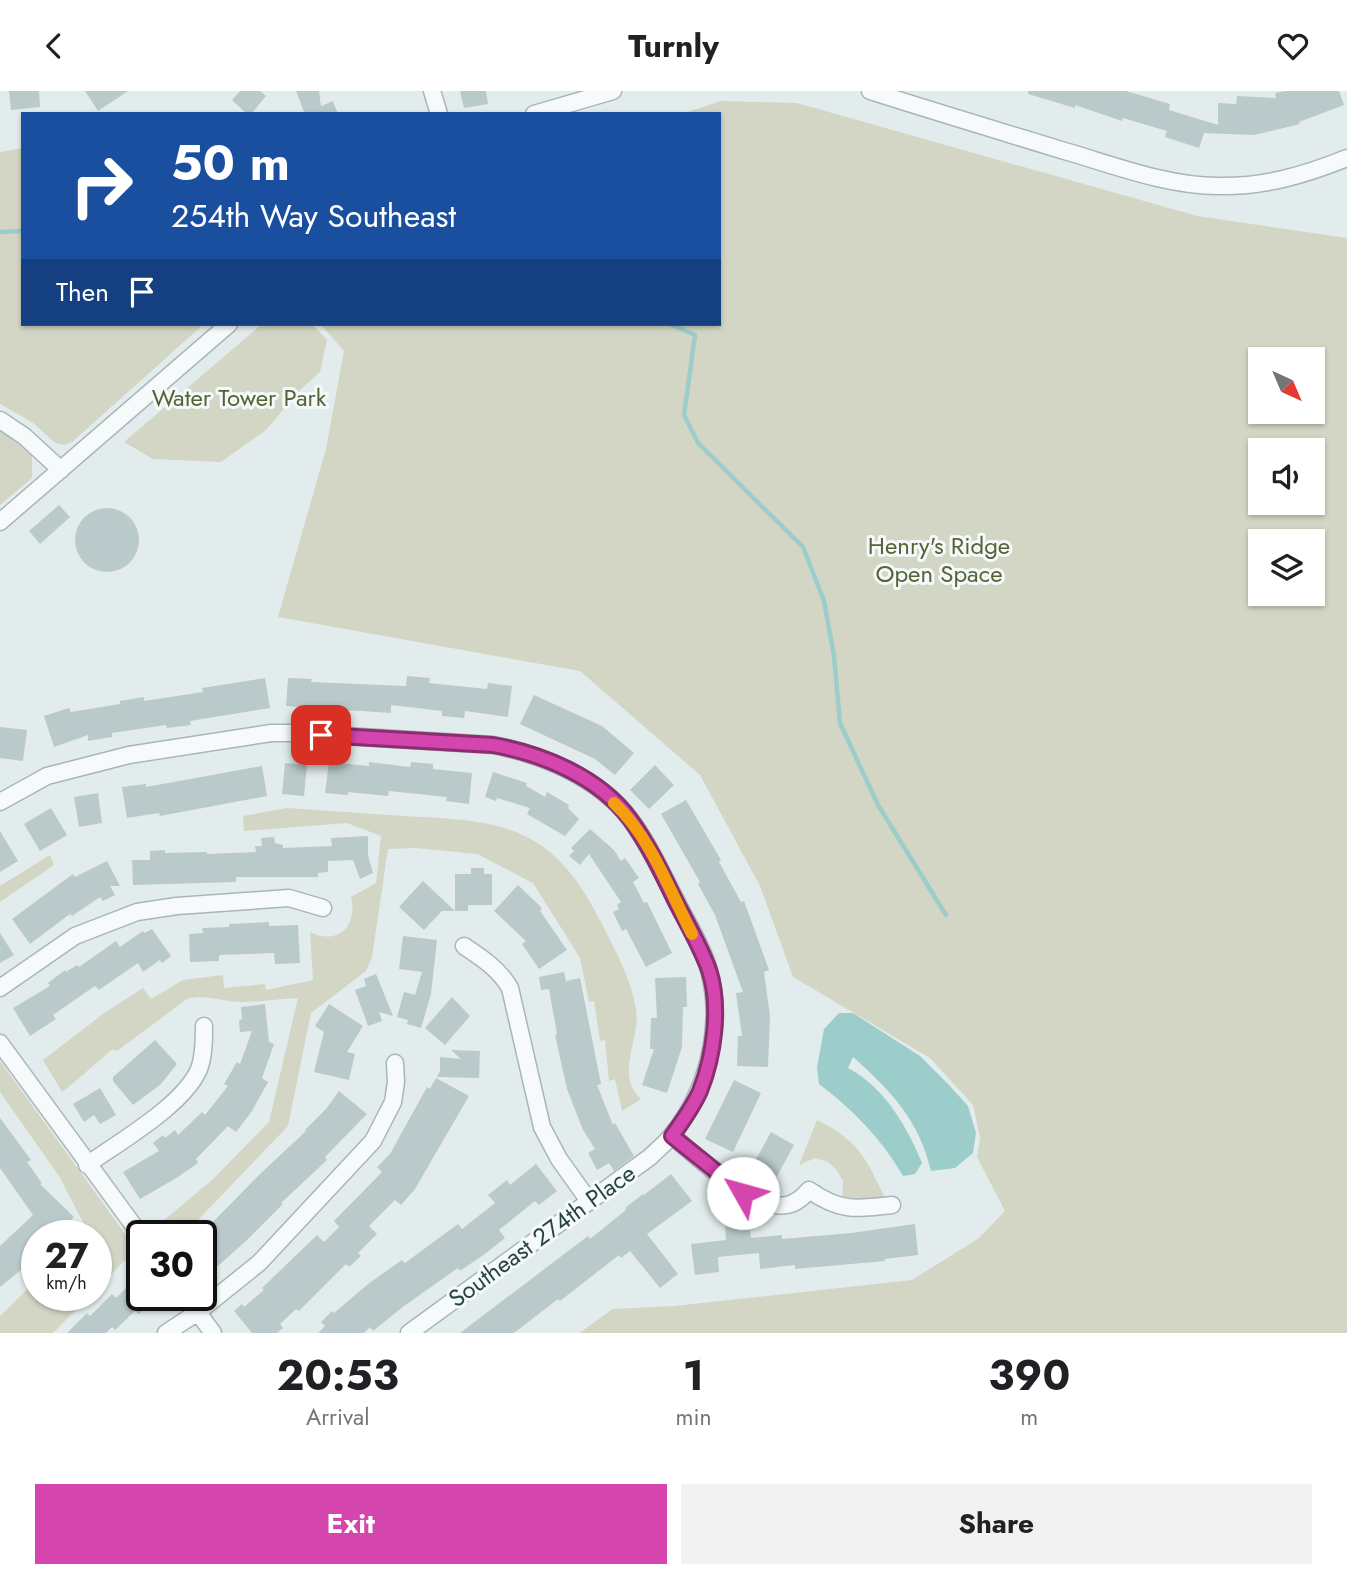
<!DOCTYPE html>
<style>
body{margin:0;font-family:Jost,sans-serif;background:#f2f2f2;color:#202124;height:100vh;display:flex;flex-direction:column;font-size:26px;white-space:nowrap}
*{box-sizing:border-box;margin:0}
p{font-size:23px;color:#757577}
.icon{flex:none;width:38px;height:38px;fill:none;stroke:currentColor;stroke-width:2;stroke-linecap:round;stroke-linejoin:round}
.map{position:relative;height:1242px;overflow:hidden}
.details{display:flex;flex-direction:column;background:#fff;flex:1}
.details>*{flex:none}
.banner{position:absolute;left:21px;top:21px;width:700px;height:214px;border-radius:0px;box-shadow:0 2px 5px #0004;background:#1a4fa0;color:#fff;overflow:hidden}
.needle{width:46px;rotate:136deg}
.fabs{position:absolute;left:1248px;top:256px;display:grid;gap:14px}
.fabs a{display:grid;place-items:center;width:77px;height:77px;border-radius:0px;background:#fff;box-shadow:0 2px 5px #0004;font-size:35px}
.speed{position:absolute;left:21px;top:1129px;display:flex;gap:14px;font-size:35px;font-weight:700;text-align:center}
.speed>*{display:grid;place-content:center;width:91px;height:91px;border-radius:50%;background:#fff;box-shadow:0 2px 5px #0004;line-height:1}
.speed small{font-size:18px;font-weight:400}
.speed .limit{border:4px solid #111;border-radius:10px;background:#fff;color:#111}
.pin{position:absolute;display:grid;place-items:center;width:60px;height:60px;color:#fff;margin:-30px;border-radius:14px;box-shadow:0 4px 10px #0006}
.me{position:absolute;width:77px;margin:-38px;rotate:308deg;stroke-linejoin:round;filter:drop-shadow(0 0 5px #0008)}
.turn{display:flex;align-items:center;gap:24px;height:147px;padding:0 35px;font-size:32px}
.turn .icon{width:91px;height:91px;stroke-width:2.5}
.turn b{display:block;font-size:49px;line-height:60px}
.then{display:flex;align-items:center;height:66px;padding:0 35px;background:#0003;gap:14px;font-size:26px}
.eta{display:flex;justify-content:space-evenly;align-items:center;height:119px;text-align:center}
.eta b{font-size:42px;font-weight:700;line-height:49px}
.primary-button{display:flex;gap:14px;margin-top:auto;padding:14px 35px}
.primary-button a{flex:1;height:80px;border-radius:0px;background:#d545ae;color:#fff;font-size:28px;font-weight:700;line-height:80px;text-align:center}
.primary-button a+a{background:#f2f2f2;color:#202124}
header{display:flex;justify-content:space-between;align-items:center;height:91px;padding:0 35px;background:#fff;font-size:32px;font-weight:700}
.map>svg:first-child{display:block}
</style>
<header><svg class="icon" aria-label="back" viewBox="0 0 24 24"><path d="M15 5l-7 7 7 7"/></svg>Turnly<svg class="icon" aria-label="heart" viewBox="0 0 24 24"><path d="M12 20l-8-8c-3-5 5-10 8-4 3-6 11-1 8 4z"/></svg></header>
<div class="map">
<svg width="1347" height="1242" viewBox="0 0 1347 1242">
<rect width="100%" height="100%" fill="#e3ecec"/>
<path fill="#d3d6c4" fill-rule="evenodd" d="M721,10L797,12L1197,125L1347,147V1242H579L613,1218L674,1215L912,1189L979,1147L1005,1120L977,1066L980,1047L973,1014L930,967L793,886L760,795L700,684L580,580L278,526L326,358L344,260L320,233H719V23H681ZM1260,268H1312V320H1260ZM1260,359H1312V411H1260ZM1260,450H1312V502H1260Z
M23,57V233H204L72,351L64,354L55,352L32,331L0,313V61Z
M262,233H312L327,249L320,281L297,302L266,339L221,371L153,368L124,351Z
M0,339L32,364V387L0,414Z
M287,717C326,720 365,722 404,725C452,728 506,727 546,758C573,779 590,809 605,839C618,865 631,889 636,918C641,949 614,983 641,1008L622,1020L615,988L609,990L605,949L600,950L594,910L589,911L580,867L533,792L477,763L415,757L388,758L372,866L366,880L311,922L288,1035L197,1130L177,1144H161L155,1137L212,1089L269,1031L298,907C279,908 261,911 242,911C223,911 205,903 187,908L117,960L113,958C95,972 81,987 62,1001L43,969L107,920L143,897L151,908L183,889L223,884L224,897L265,893L266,899L313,889L310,841C338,855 358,835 351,806L376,792L381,745L347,732L244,740L243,725Z
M50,764L54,774L0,811V795Z
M0,970L136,1158L96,1199V1144H82L87,1139L59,1085L0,1001Z
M817,1029C858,1049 866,1067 885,1107L842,1109L843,1090L836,1078L828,1071L815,1067L799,1074Z
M37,1189V1204H91L53,1242H0V1225Z"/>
<path fill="#9dcdca" d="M839,922H853L920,965L949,994L968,1015L976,1042L973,1062L955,1077L931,1080C919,1029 891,1000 853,966L848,977C884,996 907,1035 922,1072L915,1083L903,1085C882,1048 852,1018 819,993L817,976L824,938Z"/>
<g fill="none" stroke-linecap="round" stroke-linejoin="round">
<path stroke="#9dcdca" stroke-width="4.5" d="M0,141L23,140
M670,233L695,244L684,324L698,352L803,456L824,510L834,565L840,632L878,714L946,824"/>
</g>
<path fill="#bac9ca" d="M9,0H39L40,16L11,19Z
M85,0H128L98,20Z
M240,0H260L266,5L251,23H247L232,9Z
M296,0H319L321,15L333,10L338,23H303L304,21Z
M460,0H486L488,13L464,17Z
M1028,0H1126L1170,13L1169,19L1218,34V12L1236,13L1237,5L1276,7L1275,2L1286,0H1339L1344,14L1299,31L1300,33L1254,44L1204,42L1199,57L1165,46L1167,40L1123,27L1122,30L1075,14V17L1028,3Z
M59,414L70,426L40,453L29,440Z
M75 449a32 32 0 1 1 64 0a32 32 0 1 1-64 0Z
M407,585L430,587L429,592L487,598L488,592L512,595L508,626L465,620L464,627L442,625V620L391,614V622L286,615L288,587L312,588L311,591L406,595Z
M265,587L270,617L190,630L191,634L167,637L166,634L112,642V646L88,650V644L54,656L44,625L69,617L71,621L120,613V610L144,606V610L203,601L202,597Z
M534,604L602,635L634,662L615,684L595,668L520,633Z
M0,636L27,639L23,670L0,667Z
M329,671L369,675V671L410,676L411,671L433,673V678L472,682L469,713L446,710L447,706L389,700L388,705L348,701V704L325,702Z
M285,672L307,674L304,705L282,703Z
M655,674L674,694L649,718L630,699Z
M262,675L267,705L160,725L159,722L127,727L122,696L146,693V696Z
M493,681L527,692L526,695L545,706L547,701L569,714L568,717L579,728L565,745L527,723L530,717L497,707L496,710L485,706Z
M98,702L102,732L79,736L74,706Z
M686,709L721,769L719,771L741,811L744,810L769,879L764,881L770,925L768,976L737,975L738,945H742L736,902L743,901L715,824L698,793L700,791L661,723Z
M51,717L67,744L40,760L24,733Z
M590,738L614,759L621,770L625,767L639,787L633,791L644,812L647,811L672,862L646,876L626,838L622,840L613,821L619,818L617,814L621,811L589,763L580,774L569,765L574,760L571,757Z
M0,740L18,770L0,781Z
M368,745V764L373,782L360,788L353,769L328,770V781L318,782V786H236V791L133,794L132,769H150V760L165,759V762L207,761V763L256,761L255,755H262L261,747L274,746L275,752L283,754V757L332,755L331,747Z
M107,770L120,795H110L115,804L103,810L100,806L72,825L70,823L30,853L12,828L73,783L75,786Z
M471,777H484V783H492V814H468V820H442L424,839L399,816L423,790L455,820V783H471Z
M518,794L542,817L540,820L567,859L539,878L522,853L526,850L494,820Z
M269,831V835L298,834L300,872L275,873L274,862L219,864V870L190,871L189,843L203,842L202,837L229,836V833Z
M152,838L171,865L162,872L160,869L143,881L138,872L99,899L95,895L53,924L56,928L30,945L13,917L50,895L48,892L65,879L66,881L77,874L79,876L116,850L120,856L143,840L145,842Z
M0,842L14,864L0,872Z
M403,845L437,849L431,903L421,937L407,933L408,929L397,926L404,901L415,904L422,881L399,878Z
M564,881L566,890L580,887L601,993L597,994L613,1034L615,1032L634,1065L614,1080L609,1072L597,1079L588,1062L595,1058L583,1039L567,998L555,944L557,943L549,898L541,899L539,886Z
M376,883L393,925L379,921L382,930L368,935L355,899L366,895L364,888Z
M686,886L687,916H683L682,956L667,1002L642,994L654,958H650L651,927H657L655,887Z
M452,906L470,925L445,954L425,937Z
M265,913L269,951L274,953L262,987L268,991L252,1020L236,1041L228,1035L196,1068L198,1072L178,1086L140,1108L123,1081L159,1060L153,1052L163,1044L165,1047L175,1039L178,1044L202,1021L205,1024L228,995L224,993L237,971L240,973L252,940L240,941L239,929L242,928L241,916Z
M329,913L363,935L347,961L355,963L349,989L314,981L324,941L315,935Z
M155,949L177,973L161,993L133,1014L113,990V986Z
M451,959L480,960L479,987L437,986L440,980V966L461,968Z
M436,987L469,1005L415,1098L401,1114L395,1109L369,1135L377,1143L358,1162L361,1165L349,1176L346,1173L299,1220L296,1218L280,1233L283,1237L277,1242H252L234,1220L242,1213L244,1216L264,1199L262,1197L317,1144L324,1151L339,1136L334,1130L382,1081L377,1076L390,1063L427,996L430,998Z
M734,989L761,1002L733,1061L705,1048Z
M100,997L116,1024L100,1033L94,1024L84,1031L73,1013Z
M339,1000L367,1023L325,1066L327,1069L281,1112L283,1113L247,1149L218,1175L213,1169L201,1180V1130L207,1137L260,1083L306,1040L305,1039L326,1018Z
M0,1027L31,1069L27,1071L42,1092L40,1093L74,1126L56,1144H37V1166L0,1196V1155L33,1124L0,1077Z
M771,1041L794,1054L776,1087L753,1074Z
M536,1073L557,1100L539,1114L535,1110L499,1139L505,1147L485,1163L460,1180L458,1177L404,1215L373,1240L370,1236L364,1242H318L325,1235L321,1231L332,1220L334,1222L368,1193L402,1169L405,1172L458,1133L462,1138L495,1112L488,1104L507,1089L510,1094Z
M671,1083L692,1110L647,1143L678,1183L660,1197L630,1160L621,1167L619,1164L560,1210L558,1208L514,1242H460L588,1145L590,1148L626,1119L625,1117L643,1103L644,1104Z
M749,1131L751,1147L782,1144V1148L851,1142L915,1133L918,1164L885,1168V1170L795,1178V1174L760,1178L759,1162L718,1166L719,1181L695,1184L691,1153L726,1149L725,1134Z
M136,1187L142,1193V1204H158L139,1223L135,1220L115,1239L112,1236L106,1242H67L87,1222L90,1225L112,1203L116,1207Z"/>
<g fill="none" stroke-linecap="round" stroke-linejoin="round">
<g stroke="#a8b6b7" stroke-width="19">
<path id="minor" d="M432,0L439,23
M870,0C936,21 1002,41 1068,61C1116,75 1168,95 1218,95C1264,96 1305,84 1347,67
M534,23L613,0
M0,329L24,345L61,379
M0,431L229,233
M0,711L47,685L129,664L271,642H297L493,654C543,664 598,686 630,728C649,753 662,783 677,811C688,834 704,858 710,883C723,937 707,1001 672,1044C666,1052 657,1059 650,1066L409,1242
M464,855C482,867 499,878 510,897L542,1036L559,1068L589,1110
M0,897L75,845L137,821L177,815L289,807L323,817
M0,952L142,1146
M672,1045C697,1065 753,1121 787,1114C797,1112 803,1106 809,1099C840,1121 856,1118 892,1114
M87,1074C119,1051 184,1014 199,978C204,965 204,949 204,935
M185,1204L213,1242
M166,1242L198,1221L259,1172L373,1050L393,1011L396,991L395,972"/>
</g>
<use href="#minor" stroke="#f7fafa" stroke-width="16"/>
</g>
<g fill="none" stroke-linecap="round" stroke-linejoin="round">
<g stroke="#8a2d71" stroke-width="18">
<path id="route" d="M321,644L493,654C543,663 599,686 630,728C648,753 661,780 674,807C686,831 700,854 709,879C721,915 714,965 700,1000C693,1016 682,1031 672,1045L743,1102"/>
</g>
<use href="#route" stroke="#d545ae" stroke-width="12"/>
<path stroke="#f59e0b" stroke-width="12" d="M614,712C651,747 669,798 692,843"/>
</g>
<g text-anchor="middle" stroke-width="6" stroke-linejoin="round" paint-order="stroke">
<g font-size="24" fill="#586237" stroke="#f4f9f9">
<text x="239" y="315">Water Tower Park</text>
<text x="939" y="463">Henry's Ridge<tspan x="939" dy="28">Open Space</tspan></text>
</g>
<g font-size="24" fill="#2a4445" stroke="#f4f9f9">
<text transform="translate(542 1145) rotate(-36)" y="8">Southeast 274th Place</text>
</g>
</g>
</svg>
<div class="fabs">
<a><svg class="needle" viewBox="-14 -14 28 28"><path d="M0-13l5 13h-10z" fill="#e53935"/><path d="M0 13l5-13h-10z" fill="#757577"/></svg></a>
<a><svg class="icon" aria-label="sound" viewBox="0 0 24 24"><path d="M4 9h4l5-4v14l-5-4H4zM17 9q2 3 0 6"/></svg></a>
<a><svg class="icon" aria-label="layers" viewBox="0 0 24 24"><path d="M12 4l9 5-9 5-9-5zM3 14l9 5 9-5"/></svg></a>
</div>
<div class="speed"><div>27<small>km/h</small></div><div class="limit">30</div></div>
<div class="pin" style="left:321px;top:644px;background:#d93025"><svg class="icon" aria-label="arrive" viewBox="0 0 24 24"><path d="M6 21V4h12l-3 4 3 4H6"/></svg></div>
<svg class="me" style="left:743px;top:1102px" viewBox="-20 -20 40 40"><circle r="19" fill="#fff"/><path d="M0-13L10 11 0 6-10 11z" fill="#d545ae"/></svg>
<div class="banner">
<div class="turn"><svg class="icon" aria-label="right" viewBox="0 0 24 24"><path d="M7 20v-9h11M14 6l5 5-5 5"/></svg><div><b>50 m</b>254th Way Southeast</div></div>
<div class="then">Then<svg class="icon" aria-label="arrive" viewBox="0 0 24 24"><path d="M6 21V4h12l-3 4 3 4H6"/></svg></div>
</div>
</div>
<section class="details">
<div class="eta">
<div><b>20:53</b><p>Arrival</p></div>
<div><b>1</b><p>min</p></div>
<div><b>390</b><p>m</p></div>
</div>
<div class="primary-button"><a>Exit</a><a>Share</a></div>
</section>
